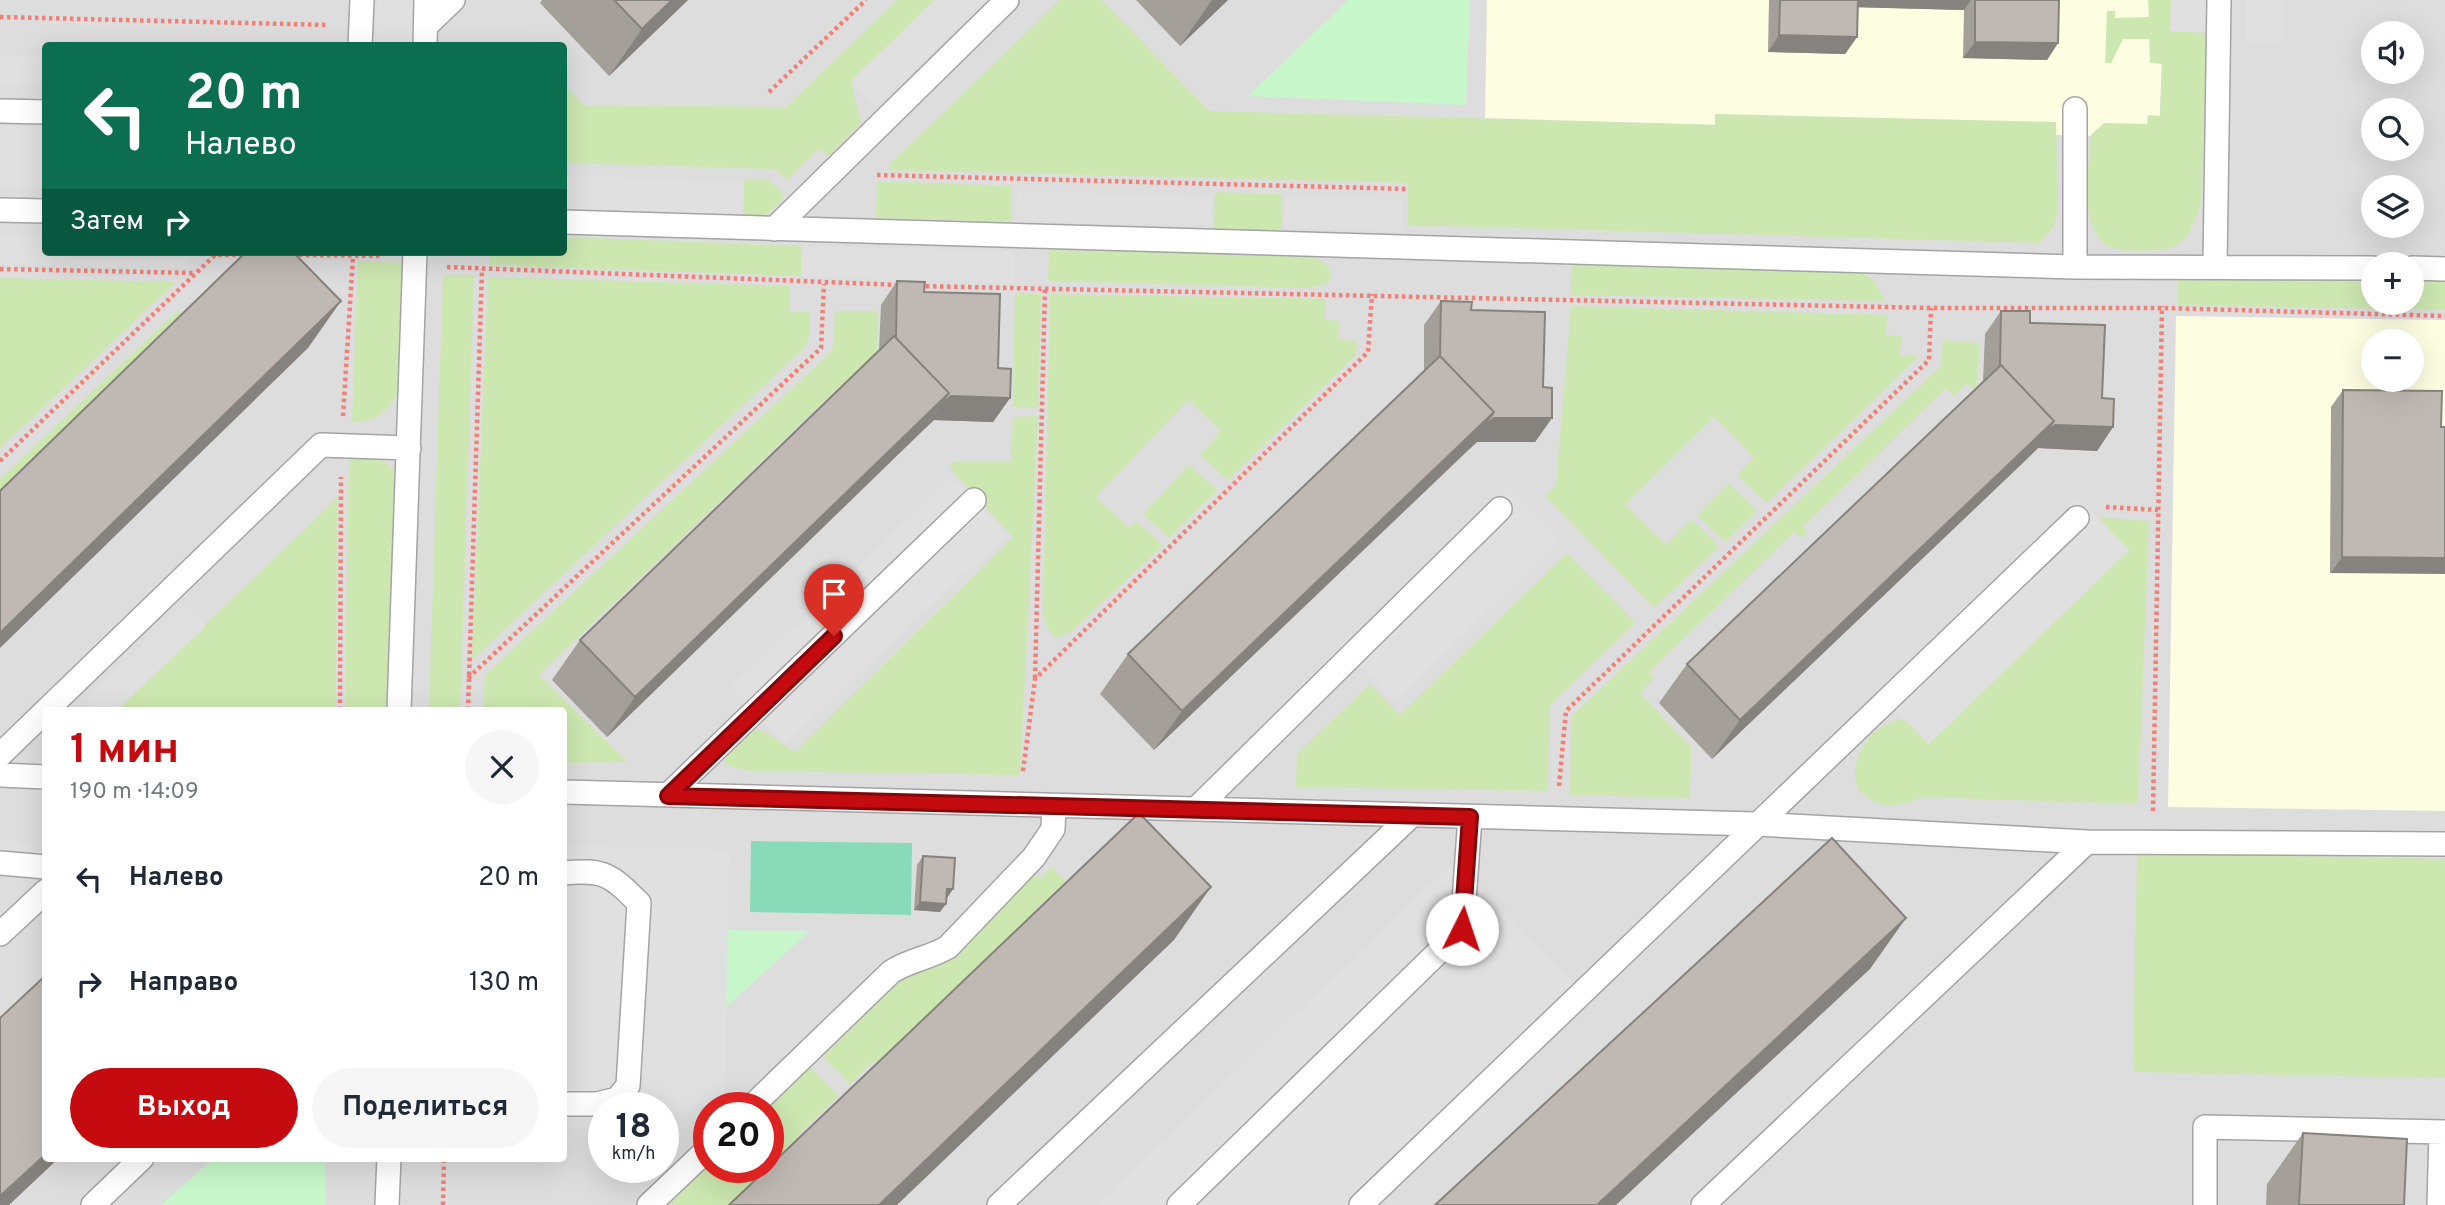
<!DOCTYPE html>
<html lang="ru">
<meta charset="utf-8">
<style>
body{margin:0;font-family:Overpass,sans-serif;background:#f6f6f7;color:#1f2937;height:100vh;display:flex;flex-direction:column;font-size:26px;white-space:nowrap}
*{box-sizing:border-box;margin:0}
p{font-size:23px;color:#747a83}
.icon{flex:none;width:38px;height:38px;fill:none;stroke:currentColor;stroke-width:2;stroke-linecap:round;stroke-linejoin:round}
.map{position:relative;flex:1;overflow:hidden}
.side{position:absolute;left:42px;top:707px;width:525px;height:455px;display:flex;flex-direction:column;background:#fff;border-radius:7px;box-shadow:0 7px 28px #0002}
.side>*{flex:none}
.banner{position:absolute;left:42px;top:42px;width:525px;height:214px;border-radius:7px;box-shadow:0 7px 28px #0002;background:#0b6e4f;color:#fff;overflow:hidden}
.controls{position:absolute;left:2361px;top:21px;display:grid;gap:14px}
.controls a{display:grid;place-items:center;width:63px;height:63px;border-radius:50%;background:#fff;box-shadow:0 7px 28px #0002;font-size:35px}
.speed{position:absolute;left:588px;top:1092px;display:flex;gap:14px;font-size:35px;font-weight:700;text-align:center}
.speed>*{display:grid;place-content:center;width:91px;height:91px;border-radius:50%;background:#fff;box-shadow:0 7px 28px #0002;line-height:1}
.speed small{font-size:18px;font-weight:400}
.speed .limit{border:10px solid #d22;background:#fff;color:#111}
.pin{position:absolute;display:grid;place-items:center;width:60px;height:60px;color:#fff;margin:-72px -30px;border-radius:50% 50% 50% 0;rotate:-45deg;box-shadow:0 0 7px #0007}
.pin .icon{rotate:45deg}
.me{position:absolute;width:77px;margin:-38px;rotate:4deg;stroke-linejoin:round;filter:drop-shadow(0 0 5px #0008)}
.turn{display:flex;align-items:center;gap:24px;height:147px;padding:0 28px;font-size:32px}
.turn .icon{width:91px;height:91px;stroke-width:2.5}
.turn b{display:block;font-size:49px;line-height:60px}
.then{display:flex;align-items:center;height:66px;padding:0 28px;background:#0003;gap:14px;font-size:26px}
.round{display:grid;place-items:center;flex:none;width:74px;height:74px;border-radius:37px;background:#f6f6f7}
.head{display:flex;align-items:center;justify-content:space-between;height:119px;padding:0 28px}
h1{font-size:42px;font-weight:700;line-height:52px;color:#c50b0f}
.action{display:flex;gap:14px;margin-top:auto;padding:14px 28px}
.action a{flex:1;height:80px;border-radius:42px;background:#c50b0f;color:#fff;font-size:28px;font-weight:700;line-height:80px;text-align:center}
.action a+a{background:#f6f6f7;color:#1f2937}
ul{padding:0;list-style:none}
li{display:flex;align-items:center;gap:21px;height:105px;padding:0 28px}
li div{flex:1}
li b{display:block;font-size:26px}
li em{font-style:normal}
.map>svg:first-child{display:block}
</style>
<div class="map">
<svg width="2445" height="1205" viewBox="0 0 2445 1205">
<rect width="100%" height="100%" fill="#f0ede7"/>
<path fill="#dedddd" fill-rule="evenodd" d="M0,0H2445V1205H0ZM2373,33H2412V72H2373ZM46,46H564V252H46ZM2373,110H2412V149H2373ZM2373,187H2412V226H2373ZM2373,264H2412V303H2373ZM2373,341H2412V380H2373ZM46,710H564V1158H46ZM604,1108H663V1167H604ZM709,1108H768V1167H709Z"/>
<path fill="#fdfde2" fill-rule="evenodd" d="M1487,0H2164L2159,138L1485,118Z
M2176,316L2445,320V811L2168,807ZM2373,341H2412V380H2373Z"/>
<path fill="#cce7b0" d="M897,0H935L851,81L861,123L828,156L819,148L787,180L775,169L564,163V85L584,105L786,107Z
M1060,0H1102L1209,111L1715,125V114L2056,122L2058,211L2053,228L2039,243L1408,225V183L890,170V164Z
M2148,0H2171L2170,31L2207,33L2201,202C2197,216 2191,234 2179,244C2168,253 2116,253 2105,245C2102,242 2097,236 2095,232C2081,205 2089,165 2091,135L2104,123L2147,124L2148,115L2160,116L2162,64L2150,63L2149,39H2123L2111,63H2105L2107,11H2115V18L2149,17Z
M744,179L769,180L785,196L765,217L743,216Z
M877,181L1012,186L1011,222L876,218Z
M1215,192L1282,194L1281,231L1214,229Z
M564,237L802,246L801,276L489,265L490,252H564Z
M1049,250L1311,256C1323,262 1330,264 1331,278L1326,284L1310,288L1048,281Z
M358,261L408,263L402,387L387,409L377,417L366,421L352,423Z
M1572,264L1855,269L1873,279L1885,301L1571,295Z
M443,275H474L460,710H429Z
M488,277L789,286V312H810C810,326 811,336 804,348L472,660Z
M2178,277L2373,280V303H2412V280L2445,281V310L2178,305Z
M0,278L176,282L0,448Z
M1015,293L1041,294L1038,408L1013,407Z
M1050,294L1325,299L1324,320L1339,321L1338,340L1357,341L1356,355L1228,480L1200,455L1221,431L1188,400L1096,497L1129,528L1136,521L1163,545L1073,630L1063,636L1054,637L1048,629L1043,617Z
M1571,306L1887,315L1886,335L1901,336L1900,355L1919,356L1767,503L1737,475L1754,457L1714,417L1625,505L1666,545L1692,519L1719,547L1654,608L1545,496L1556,485Z
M178,310L195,329L0,514V479Z
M835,311H877V362L849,390L842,384L539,675L627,762L564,763V710H483L485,675L830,353L834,346Z
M1943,340L1980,343L1977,384L1972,389L1967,383L1954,396L1946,388L1803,527L1808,532L1801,538L1794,532L1649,672L1654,678L1640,693L1691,747L1690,798L1570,795L1572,716L1941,366Z
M1038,416L1020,775L750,771L732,767L725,763L726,753C762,718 757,728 795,752L1013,537L952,471L950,465L954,461H1011L1013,417Z
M349,451C368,454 385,458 397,474L394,710H345Z
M1189,465L1217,490L1169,538L1143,514Z
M1729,483L1757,511L1725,542L1697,515Z
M337,498L336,710H117Z
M2097,517L2149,521L2138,804L1922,797C1907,803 1890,809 1875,802C1842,790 1855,748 1876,731C1883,725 1893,722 1901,719L1907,722L1928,744L2129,550Z
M1567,553L1635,623L1549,706L1548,791L1296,787L1297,754L1370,684L1400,715Z
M2137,853L2445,859V1078L2133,1072Z
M1052,867L1068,884L1048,905L1044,901L882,1068L874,1060L850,1084L823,1057L909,972L939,966L1032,871L1040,879Z
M810,1067L839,1096L799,1134L802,1138L734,1205H669L709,1166L768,1167V1108Z"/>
<path fill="#c7f7ca" d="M1348,0H1470L1466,105L1248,96Z
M727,930L810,931L726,1007Z
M213,1159H326L325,1205H161Z"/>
<path fill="#89dab9" d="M751,841L912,843L911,915L750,912Z"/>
<path fill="#e0e0e0" d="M377,0H415L413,43L376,42Z
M935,0H986L876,107L851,81Z
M2171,0H2208L2207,33L2170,31Z
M2246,0H2284V43L2246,42Z
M0,56L45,58V86L0,85Z
M0,126L45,127V188L0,187Z
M564,176L744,181L743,216L564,211Z
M1017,192L1212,196V225L1016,222Z
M1285,196L1402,199V231L1284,228Z
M0,235L45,236L46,252H197L182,268L0,264Z
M802,246L1015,252L1014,283L801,276Z
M952,477L1007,534L785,744L731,687Z
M1508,487L1560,540L1395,702L1343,649Z
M2078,497L2129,550L1929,744L1877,691Z
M185,604L206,626L117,710H97L86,699Z
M0,840L34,843L0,876Z
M564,845L729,850L725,1093L663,1118V1108H604V1129L564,1128Z
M1455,861L1583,994L1376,1205H1096Z"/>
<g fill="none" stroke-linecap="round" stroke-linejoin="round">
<g stroke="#a4a4a4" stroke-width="26">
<path id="service" d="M426,26L453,0
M360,46L362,0
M425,46L426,0
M0,111L46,112
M0,210L46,211
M564,222L2075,267L2373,268
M774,229L1007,0
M2215,266L2219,0
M2075,267V109
M2412,268L2445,269
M399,710L415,252
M0,755L321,445L409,448
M0,775L46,777
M564,792L1755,824L2087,842L2445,844
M668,795L974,500
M1196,809L1500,509
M0,863L46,867
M564,873C604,869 611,875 639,903L628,1086L617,1099L597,1104H564
M0,934L46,891
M750,1108L891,972C909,960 930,958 948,947L1034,857L1053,829L1054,806
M93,1205L142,1158
M387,1205L389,1158
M649,1205L709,1148
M999,1205L1412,815
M1179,1205L1462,929L1470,817
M1361,1205L2077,518
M1703,1205L2087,842
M2205,1205V1127L2445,1132
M2439,1205L2441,1132"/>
</g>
<path stroke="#f37f75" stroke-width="4.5" stroke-dasharray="3.5 3.5" stroke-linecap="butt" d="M0,17L328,25
M769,92L866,0
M877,175L1408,189
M292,255L382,256
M447,267L900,285
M0,269L195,273
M919,286L1931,308H2162L2445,316
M343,416L353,256
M0,461L215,255H249
M2106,507L2158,510
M468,678L821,348L824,284
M1035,678L1045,289
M340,710L341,477
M468,710L482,269
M1023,771L1035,679L1368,352L1372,294
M1559,786L1566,711L1929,360L1931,308
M2153,811L2162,306
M443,1205L444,1158"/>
<use href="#service" stroke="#fff" stroke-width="23"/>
</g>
<path fill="#a59f9a" d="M542,0H688L609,76L540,3Z
M1136,0H1228L1180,46Z
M1769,0H2059L2058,43L2047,60L1963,58L1964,10L1857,7V37L1845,54L1768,52Z
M897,281L924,292L998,368L1010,398L993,422L934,420L607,737L552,680L580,640L879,350L881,305Z
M1441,301L1471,310L1543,387L1552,418L1535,442H1477L1154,750L1100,694L1128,654L1424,371V325Z
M2001,311L2030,323L2102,398L2113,427L2097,451L2038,448L1712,759L1659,703L1687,664L1983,382L1985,334Z
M2343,390L2441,427L2330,573L2331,407Z
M923,856L953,889L946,898L940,912L914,910L917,865Z
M2303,1133L2404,1205H2266L2267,1184Z"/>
<path fill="#86827d" d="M672,0H688L609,76L642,29Z
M1212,0H1228L1180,46Z
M1851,0H1971L1964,10L1846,7Z
M1779,35L1857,37L1845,54L1768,52Z
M1975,42L2058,43L2047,60L1963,58Z
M341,301L308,348L0,648V633Z
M949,393L921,432L607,737L635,697Z
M951,396L1010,398L993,422L934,420L921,432L938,409Z
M1494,412L1466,452L1154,750L1182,711Z
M1494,418H1552L1535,442H1477L1466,452L1483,428Z
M2054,421L2026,460L1712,759L1740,720Z
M2055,425L2113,427L2097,451L2038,448L2026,460L2043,436Z
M2342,557L2445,558V574L2330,573Z
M1211,887L1174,940L897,1205H879Z
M947,889H953L947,898L941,897Z
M920,902L946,904L940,912L914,910Z
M1906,918L1870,969L1616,1205H1597Z
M46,1154V1158H59L9,1205H0V1196Z"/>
<path fill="#c0b9b3" stroke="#86827d" stroke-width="2" d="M614,0H672L642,29Z
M1780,0H1858L1857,37L1779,35Z
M1975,0H2059L2058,43L1975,42Z
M246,252H293L341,301L0,633V491Z
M897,281L925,282L924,292L1000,294L998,368L1011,369L1010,398L951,396L938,408L949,393L896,338Z
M1441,301L1472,302L1471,310L1545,312L1543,387L1552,388V418H1494L1483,428L1494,412L1440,356Z
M2001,311H2030V323L2105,325L2102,398L2114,399L2113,427L2055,425L2043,436L2054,421L2001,365L2000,366Z
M894,336L949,393L635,697L580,640Z
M1440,356L1494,412L1182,711L1128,654Z
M2001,365L2054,421L1740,720L1687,664Z
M2343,390L2442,391L2441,427H2445V558L2342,557Z
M1139,813L1211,887L879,1205H729Z
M1832,838L1906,918L1597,1205H1435Z
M923,856L955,858L953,889H947L946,904L920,902Z
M46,975V1154L0,1196V1018Z
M2303,1133L2407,1139L2404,1205H2299Z"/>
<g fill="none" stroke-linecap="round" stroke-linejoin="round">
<g stroke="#80070a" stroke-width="18">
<path id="route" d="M834,636L668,796L1470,817L1462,929"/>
</g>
<use href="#route" stroke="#c50b0f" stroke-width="12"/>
</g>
</svg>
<div class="controls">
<a><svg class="icon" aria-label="sound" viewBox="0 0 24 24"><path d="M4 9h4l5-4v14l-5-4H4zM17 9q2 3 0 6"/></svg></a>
<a><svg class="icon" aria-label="search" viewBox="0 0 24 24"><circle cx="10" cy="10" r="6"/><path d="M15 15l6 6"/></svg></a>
<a><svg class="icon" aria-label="layers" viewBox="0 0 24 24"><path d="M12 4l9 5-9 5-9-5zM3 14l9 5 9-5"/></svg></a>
<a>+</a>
<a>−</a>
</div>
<div class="speed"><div>18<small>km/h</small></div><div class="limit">20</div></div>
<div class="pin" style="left:834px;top:636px;background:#d93025"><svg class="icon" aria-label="arrive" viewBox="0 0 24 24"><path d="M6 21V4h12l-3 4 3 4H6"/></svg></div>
<svg class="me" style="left:1462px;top:929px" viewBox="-20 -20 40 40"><circle r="19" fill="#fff"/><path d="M0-13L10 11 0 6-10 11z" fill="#c50b0f"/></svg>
<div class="banner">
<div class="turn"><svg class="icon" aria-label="left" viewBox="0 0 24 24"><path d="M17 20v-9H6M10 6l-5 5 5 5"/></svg><div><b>20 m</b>Налево</div></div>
<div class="then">Затем<svg class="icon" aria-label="right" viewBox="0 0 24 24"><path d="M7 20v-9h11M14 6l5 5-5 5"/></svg></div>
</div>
<section class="side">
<div class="head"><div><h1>1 мин</h1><p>190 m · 14:09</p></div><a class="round"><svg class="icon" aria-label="close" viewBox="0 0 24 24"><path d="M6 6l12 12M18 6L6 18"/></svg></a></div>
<ul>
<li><svg class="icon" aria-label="left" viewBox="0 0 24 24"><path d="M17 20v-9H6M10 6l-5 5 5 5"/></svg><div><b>Налево</b></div><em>20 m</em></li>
<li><svg class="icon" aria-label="right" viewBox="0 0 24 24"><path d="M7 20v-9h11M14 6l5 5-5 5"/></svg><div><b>Направо</b></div><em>130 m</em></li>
</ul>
<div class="action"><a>Выход</a><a>Поделиться</a></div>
</section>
</div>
